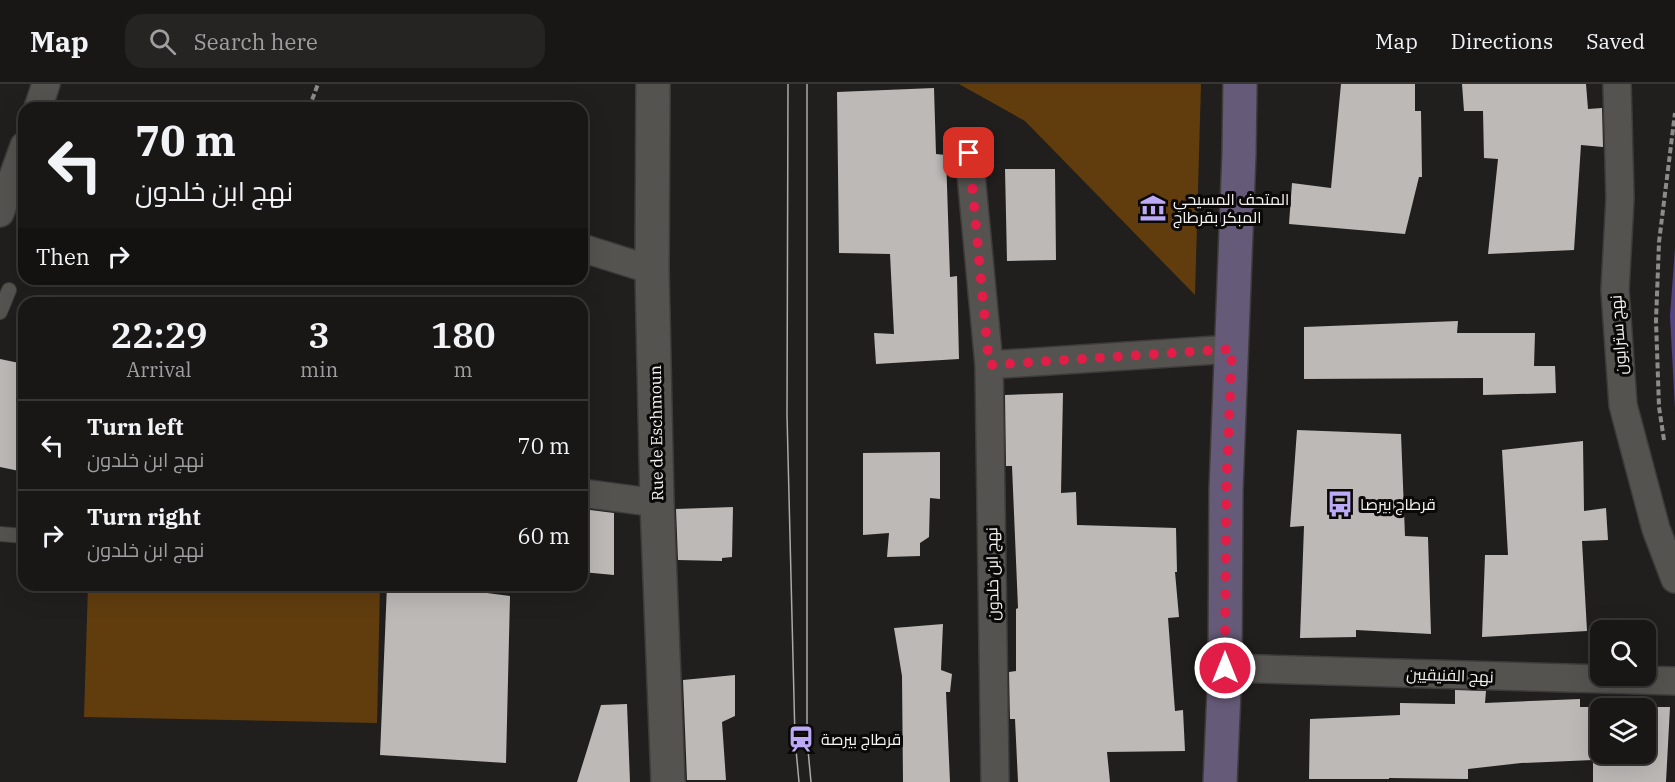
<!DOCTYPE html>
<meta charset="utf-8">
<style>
body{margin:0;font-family:"IBM Plex Serif",Cairo,serif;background:#262423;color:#f1f3f6;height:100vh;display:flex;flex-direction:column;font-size:22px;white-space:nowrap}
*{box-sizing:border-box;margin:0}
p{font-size:20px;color:#9f9fa1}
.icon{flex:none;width:33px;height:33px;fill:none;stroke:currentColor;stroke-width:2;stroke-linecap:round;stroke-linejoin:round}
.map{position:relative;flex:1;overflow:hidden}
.panel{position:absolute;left:18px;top:213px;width:570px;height:294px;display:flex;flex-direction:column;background:#191716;border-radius:18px;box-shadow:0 6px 24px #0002,0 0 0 2px #373635}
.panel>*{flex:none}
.hud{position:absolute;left:18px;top:18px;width:570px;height:183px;border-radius:18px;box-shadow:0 6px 24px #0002,0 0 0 2px #373635;background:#191716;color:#f1f3f6;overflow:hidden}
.tools{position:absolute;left:1590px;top:536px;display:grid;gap:12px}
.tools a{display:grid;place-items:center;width:66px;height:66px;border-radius:12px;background:#191716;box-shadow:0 6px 24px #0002,0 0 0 2px #373635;font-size:30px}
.pin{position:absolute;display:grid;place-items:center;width:51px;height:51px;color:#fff;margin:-26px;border-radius:12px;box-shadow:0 3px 9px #0006}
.me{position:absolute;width:66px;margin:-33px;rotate:0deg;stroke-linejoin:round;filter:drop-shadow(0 0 4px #0008)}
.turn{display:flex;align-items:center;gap:21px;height:126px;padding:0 18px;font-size:27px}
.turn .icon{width:78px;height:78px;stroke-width:2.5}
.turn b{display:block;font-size:42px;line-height:51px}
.then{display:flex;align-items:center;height:57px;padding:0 18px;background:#0003;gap:12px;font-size:22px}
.eta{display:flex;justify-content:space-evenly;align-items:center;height:102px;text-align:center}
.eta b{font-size:36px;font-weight:600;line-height:42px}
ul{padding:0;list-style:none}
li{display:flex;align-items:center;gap:18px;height:90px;padding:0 18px;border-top:2px solid #373635}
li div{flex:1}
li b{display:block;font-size:22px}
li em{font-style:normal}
header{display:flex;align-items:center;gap:36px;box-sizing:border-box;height:84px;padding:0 30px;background:#191716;border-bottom:2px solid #373635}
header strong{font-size:28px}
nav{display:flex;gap:33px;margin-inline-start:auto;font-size:21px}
.search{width:420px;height:54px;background:#262423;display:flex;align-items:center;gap:15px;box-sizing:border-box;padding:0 21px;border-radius:18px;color:#9f9fa1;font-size:22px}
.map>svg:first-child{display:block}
</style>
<header>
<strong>Map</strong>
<div class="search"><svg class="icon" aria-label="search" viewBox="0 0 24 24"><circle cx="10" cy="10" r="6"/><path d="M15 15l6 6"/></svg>Search here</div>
<nav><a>Map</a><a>Directions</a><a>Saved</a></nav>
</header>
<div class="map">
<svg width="1675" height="698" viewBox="0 0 1675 698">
<rect width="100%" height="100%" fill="#211f1d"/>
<path fill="#613d0e" d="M959,0H1201L1195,211L1025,37Z
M88,501H380L377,639L84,633Z"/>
<path fill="#564582" d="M1675,164V325L1670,232Z"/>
<path fill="#bcb9b7" d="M1341,0H1415V27H1421L1422,93H1419L1405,150L1289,140L1292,99L1331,104Z
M1462,0H1586L1588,25L1602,24L1603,63L1581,61L1574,166L1488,170L1498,75L1484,74L1483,27H1464Z
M934,4L936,70L946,71L950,193L957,192L959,275L876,280L874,249L894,250L890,170L839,169L837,8Z
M1005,85H1055L1056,176L1007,177Z
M1458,237L1457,249H1535L1534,282H1555L1556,309L1483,311V294L1304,295V243Z
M0,275L24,280V388L0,383Z
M1063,309L1061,409L1076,408L1077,441L1176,444L1177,488H1175L1179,533L1168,534L1175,627L1183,626L1185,667L1107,668L1110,698H1018L1015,635H1010L1009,588L1016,587V525L1018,524L1012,382H1006L1005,311Z
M1297,346L1401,350L1405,452L1428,453L1431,550L1356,546V553L1300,554L1304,442L1290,443Z
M1583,357L1584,427L1606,424L1608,456L1582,457L1587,547L1482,553L1485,471H1508L1502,366Z
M940,368V415L930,414L929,453L920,459V472L887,473L889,449L863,451V369Z
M733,423L732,473L722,474V477L678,476L676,425Z
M582,425L614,429V491L582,488Z
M387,501H425L510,512L506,679L380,671Z
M943,540L941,586L952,590L950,608H946L950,698H903L902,592L894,544Z
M735,591V632L722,638L726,696H687L683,596Z
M1455,606L1486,607L1485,619L1580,615V623H1600V669H1646V623H1670L1666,698H1593V676L1521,679L1468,685V695L1389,694V695H1309L1310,635L1400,631V619L1455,620Z
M627,620L630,698H577L601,621Z"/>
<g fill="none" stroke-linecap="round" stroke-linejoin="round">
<g stroke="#3e3c3b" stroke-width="16">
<path id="service" d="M0,228L9,206
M0,450L24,452"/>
</g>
<g stroke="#3e3c3b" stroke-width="30">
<path id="minor" d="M1617,0L1620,114L1615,206L1623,321L1656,445L1675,495
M38,24L46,0
M969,69L989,281L995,698
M0,129L24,62
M582,164L652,186
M989,281L1232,265
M582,409L657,419
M1225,584L1675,597"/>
</g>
<g stroke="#3e3c3b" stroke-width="36">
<path id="tertiary" d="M653,0L652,186L657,419L668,698"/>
</g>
<g stroke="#3e3c3b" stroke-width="36">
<path id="secondary" d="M1220,698L1225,584L1226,406L1239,70L1240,0"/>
</g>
<path stroke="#8d8b8a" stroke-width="4" stroke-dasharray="6 3" stroke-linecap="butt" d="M309,24L318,0
M1664,356L1659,323L1656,237L1659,158L1675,29"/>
<use href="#service" stroke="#555350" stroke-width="14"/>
<use href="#minor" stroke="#555350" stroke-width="27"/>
<use href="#tertiary" stroke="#555350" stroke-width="33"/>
<use href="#secondary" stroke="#655a78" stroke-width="33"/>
<path stroke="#aba9a8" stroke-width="1.5" d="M788,0L787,331L795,655L799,698
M807,0V655L811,698"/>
</g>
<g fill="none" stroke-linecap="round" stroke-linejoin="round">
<path stroke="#e11d48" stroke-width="10" stroke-dasharray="0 18" d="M969,69L989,281L1232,265L1226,406L1225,584"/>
</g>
<defs>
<g id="museum-bare" transform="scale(2.07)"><path d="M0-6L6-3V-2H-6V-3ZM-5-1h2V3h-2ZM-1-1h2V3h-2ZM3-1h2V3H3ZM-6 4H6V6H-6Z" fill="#bcaaf6" stroke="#0a0908" stroke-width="2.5" paint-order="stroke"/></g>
<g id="bus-bare" transform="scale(2.07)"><path d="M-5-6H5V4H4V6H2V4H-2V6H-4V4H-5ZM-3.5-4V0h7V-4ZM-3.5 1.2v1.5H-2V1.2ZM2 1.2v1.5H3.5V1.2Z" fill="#bcaaf6" stroke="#0a0908" stroke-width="2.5" paint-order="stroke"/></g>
<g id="station-bare" transform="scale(2.07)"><path d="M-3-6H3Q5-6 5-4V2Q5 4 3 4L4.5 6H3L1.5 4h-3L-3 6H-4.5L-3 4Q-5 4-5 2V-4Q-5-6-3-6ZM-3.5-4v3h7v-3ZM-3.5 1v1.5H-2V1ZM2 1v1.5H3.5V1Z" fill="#bcaaf6" stroke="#0a0908" stroke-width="2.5" paint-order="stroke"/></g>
</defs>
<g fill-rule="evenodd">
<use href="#museum-bare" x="1153" y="124"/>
<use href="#bus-bare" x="1340" y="420"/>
<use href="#station-bare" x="801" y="655"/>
</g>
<g text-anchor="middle" stroke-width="6" stroke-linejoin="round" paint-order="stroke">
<g font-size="16" fill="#f4f3f2" stroke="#0a0908" text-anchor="start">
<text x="1173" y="121">المتحف المسيحي<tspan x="1173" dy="18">المبكر بقرطاج</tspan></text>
<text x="1360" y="426">قرطاج بيرصا</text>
<text x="821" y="661">قرطاج بيرصة</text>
</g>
<g font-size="16" fill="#f4f3f2" stroke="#0a0908">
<text transform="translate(1618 251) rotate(-94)" y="6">نهج سترابون</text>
<text transform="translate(656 349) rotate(-91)" y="6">Rue de Eschmoun</text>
<text transform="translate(992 490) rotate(-91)" y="6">نهج ابن خلدون</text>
<text transform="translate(1450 591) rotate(2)" y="6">نهج الفنيقيين</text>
</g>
</g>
</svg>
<div class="tools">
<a><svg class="icon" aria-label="search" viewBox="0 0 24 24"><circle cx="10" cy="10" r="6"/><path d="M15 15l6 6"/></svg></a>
<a><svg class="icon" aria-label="layers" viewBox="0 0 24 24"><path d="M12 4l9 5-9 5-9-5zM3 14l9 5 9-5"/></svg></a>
</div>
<div class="pin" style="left:969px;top:69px;background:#d93025"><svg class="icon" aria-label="arrive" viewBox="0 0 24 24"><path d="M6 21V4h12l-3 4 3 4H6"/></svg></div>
<svg class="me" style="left:1225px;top:584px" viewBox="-20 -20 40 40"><circle r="17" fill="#e11d48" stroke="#fff" stroke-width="3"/><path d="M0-11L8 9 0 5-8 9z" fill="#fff"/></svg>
<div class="hud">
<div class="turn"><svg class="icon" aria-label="left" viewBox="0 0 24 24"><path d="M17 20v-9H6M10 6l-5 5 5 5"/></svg><div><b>70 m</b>نهج ابن خلدون</div></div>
<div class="then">Then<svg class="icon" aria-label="right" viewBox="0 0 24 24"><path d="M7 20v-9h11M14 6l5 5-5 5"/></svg></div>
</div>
<section class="panel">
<div class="eta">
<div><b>22:29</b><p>Arrival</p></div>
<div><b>3</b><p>min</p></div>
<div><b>180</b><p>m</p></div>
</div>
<ul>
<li><svg class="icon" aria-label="left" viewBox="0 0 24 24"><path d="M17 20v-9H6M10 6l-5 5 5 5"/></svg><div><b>Turn left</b><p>نهج ابن خلدون</p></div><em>70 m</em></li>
<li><svg class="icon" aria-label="right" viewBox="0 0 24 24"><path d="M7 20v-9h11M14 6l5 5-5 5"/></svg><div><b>Turn right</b><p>نهج ابن خلدون</p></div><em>60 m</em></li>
</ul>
</section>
</div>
